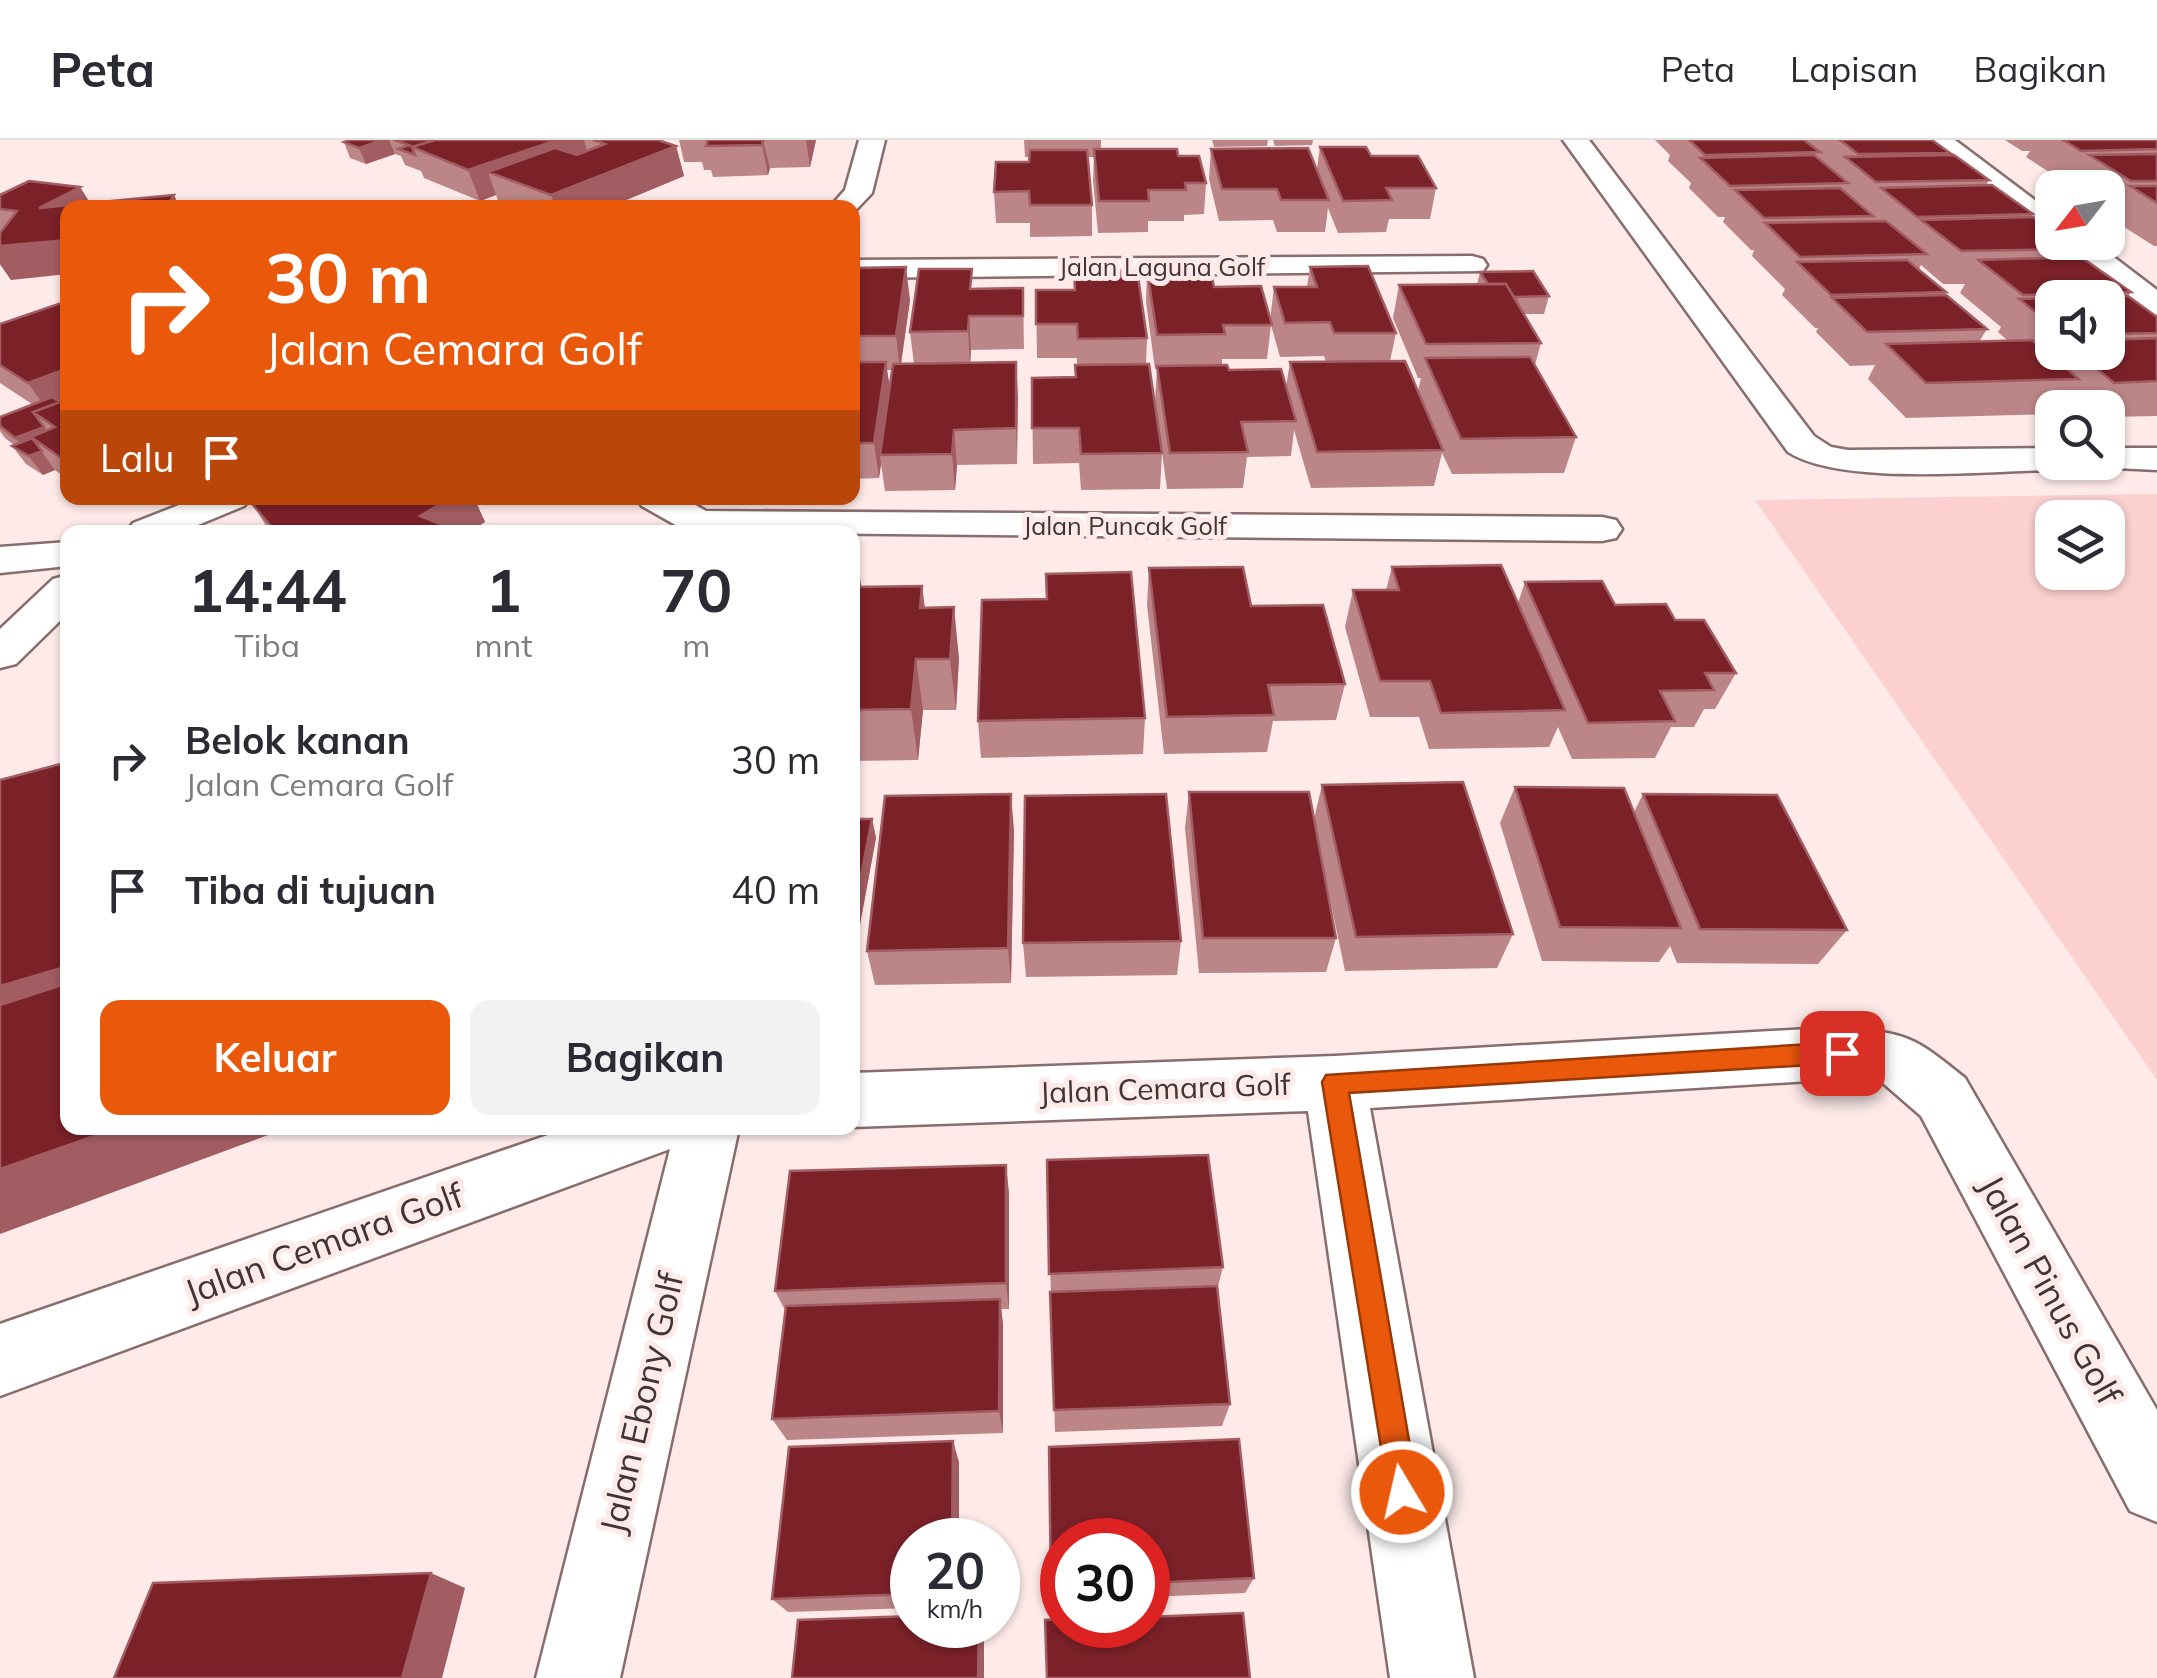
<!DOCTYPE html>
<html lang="id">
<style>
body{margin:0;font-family:Mulish,sans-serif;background:#f2f2f3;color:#2b2b33;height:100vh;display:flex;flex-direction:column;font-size:38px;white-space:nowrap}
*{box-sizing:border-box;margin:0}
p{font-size:32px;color:#7c7c81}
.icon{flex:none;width:55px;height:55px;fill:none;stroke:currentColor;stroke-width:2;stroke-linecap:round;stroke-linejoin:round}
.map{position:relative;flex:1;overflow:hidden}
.sheet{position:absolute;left:60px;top:385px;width:800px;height:610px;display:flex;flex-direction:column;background:#fff;border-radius:20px;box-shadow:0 2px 8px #0004}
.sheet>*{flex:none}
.top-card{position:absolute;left:60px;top:60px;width:800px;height:305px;border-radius:20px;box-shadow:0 2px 8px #0004;background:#ea580c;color:#fff;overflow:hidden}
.needle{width:65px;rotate:239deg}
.fabs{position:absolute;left:2035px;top:30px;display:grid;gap:20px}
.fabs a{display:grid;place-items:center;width:90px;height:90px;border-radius:20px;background:#fff;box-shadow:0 2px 8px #0004;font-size:50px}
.speed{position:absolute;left:890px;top:1378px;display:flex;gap:20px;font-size:50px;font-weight:700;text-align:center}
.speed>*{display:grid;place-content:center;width:130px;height:130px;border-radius:50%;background:#fff;box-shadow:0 2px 8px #0004;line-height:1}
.speed small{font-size:25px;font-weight:400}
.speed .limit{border:15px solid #d22;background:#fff;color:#111}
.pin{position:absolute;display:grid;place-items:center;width:85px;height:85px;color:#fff;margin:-42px;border-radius:20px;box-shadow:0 5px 15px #0006}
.me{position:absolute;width:110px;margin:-55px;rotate:351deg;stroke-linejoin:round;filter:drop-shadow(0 0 8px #0008)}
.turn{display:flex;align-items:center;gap:35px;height:210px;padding:0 40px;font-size:45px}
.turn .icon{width:130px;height:130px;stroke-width:2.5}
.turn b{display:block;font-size:70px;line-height:85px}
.then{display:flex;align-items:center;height:95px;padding:0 40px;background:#0003;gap:20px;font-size:38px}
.eta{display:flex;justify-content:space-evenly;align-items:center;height:170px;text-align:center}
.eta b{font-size:60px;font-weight:700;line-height:70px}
.primary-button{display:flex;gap:20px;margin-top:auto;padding:20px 40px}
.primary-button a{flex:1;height:115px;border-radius:20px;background:#ea580c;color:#fff;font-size:40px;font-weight:700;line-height:115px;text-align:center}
.primary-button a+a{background:#f2f2f3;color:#2b2b33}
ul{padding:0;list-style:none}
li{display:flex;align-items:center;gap:30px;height:130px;padding:0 40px}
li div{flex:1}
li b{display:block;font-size:38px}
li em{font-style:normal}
header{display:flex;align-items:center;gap:60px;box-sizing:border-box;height:140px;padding:0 50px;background:#fff;border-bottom:2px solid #e1e1e2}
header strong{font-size:48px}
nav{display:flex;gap:55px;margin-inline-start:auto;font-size:35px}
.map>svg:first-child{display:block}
</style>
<header>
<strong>Peta</strong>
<nav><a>Peta</a><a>Lapisan</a><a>Bagikan</a></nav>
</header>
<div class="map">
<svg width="2157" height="1538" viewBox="0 0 2157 1538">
<rect width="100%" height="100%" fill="#fdeae9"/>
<path fill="#fbd0cf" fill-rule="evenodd" d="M2157,354V940L1755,360ZM2052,378H2108V432H2052Z"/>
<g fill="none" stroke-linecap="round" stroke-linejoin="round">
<g stroke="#896d6c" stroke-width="5">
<path id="minor" d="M859,0H885L872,53L852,74V68H829L845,50Z
M1563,0H1589L1814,296L1831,307L1848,310L2052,308V322H2069L2052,330C1985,331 1841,346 1788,312Z
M1926,0H1955L2052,73V95L2042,92Z
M2061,102H2094L2157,150V175L2146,172Z
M1472,116L1483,119L1487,125L1483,131L852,138V120Z
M2108,308H2157V330L2095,327L2091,322H2108Z
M197,358H250L244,366L181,392H127L133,383Z
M636,358H683L706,371L1602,377L1616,380L1622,389L1616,398L1602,401L688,392L642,366Z
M68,402V426L0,433V407Z
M68,435V473L16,524L0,528V489L53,439Z
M1842,887C1909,894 1913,896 1965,938L2157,1270V1382L2130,1371L1921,976L1883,943L1842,939L1370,968L1474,1538H1390L1308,971L852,987V933L1335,916Z
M568,988H739L620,1538H536L670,1009L0,1256V1184Z"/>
</g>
<use href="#minor" fill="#fff" fill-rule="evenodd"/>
</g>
<path fill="#bc8688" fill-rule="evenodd" d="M350,0H658L676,6L684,36L607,68H510L499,63L496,55L480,61L424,38L421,31L405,25L401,16L395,14L366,24L350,18L344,2Z
M679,0H816L810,27L770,28L768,35L713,37L711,30H704L702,22H684Z
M1024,0H1101V9L1178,16L1206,43L1204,74L1184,75V81H1148V92L1098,93L1093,40L1094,17H1088L1092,65V96L1030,97V83H996L994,52L1029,22V17H1025Z
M1212,0H1268L1267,6L1214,7Z
M1273,0H1313L1312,5L1275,6Z
M1655,0H1932L1950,13L1949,15L1989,40L1986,46L2033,74L2031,77L2078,109L2072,117L2131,152L2128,156L2157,177V276L2108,277V268H2078L2067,258L2060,268H2052V274L1906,278L1868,239L1875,225L1850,226L1816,192L1818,188H1815L1782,155L1785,149L1752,116L1754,110H1751L1723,82L1725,77H1718L1689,48L1691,43L1668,21L1670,15ZM1921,125L1943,144H1965L1960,153L2001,187L1998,192L2008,201L1979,202L1987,189L1944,155L1946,152L1919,129ZM2052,158H2108V212H2052Z
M2005,0H2157V106H2154L2110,78L2114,72L2108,70V48H2073L2071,46L2074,41H2063L2026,17L2030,11H2022Z
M1320,7L1371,16L1436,48L1430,79H1389L1386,92L1338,93L1328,68L1325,92H1277L1273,80L1219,81L1209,39L1211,9L1317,29Z
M80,47L90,63L174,55L180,68H68L11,140L0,124V55Z
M1310,127L1396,193L1390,221L1418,251L1421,238H1418L1393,178L1399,145L1477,144L1480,132L1549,156L1544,174H1524L1541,203L1535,225L1576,297L1564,333L1452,334L1442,313L1434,346L1311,348L1294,290L1291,316L1247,317L1243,348L1167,349L1155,261L1157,229H1155L1146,162L1147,129L1214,147L1270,180L1274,147H1307ZM1271,185L1280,217L1324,216L1326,222H1290L1286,247L1229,230L1222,225V219H1267Z
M852,128L910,160L901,224H914L910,192L973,149L1023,148L1024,209L971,210L970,223L1016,222L1017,324L957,325L955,350L885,351L881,324L879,338L852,339ZM887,230H892L890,249Z
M1074,131L1147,198L1146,224L1162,313L1160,349L1081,350L1079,323L1033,324L1032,238L1075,237L1077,225V218H1037L1036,150H1074Z
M68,164V340L55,330L43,335L26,324L12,306L14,305L5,298L0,291V277L32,264L0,243V184Z
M272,358H474L485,382L469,392H270L253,365Z
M852,427L862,447L922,446L925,468L959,518L956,570H923L918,620L852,621Z
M1392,427L1518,463L1525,442L1675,480L1736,533L1715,569H1704L1694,587H1671L1655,618L1572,619L1558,587L1549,607L1429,609L1419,577H1370L1345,487L1353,450H1386Z
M1149,428L1251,466L1345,544L1336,580L1273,581L1267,612L1164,614L1147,465Z
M1145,578L1143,614L981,618L978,581Z
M1322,645L1513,794L1497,828L1345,831L1320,711L1336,798L1326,832L1199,833L1185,688L1189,652L1314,679Z
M1515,647L1634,672L1643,654L1847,790L1818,824L1677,823L1670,806L1659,822L1542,821L1500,683Z
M852,679H872L876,698L858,795L852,794Z
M1014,690L1011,843L875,845L867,811Z
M1181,801L1177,835L1026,837L1023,803Z
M1047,1020L1223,1127L1217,1150L1230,1264L1222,1286L1055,1292Z
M1006,1025L1009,1054V1169H1001L1003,1184V1293L787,1300L772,1279L785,1170L775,1151Z
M1239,1299L1254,1438L1245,1453L1148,1457V1400H1062V1461L1053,1462L1049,1307Z
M959,1322L912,1400V1468L788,1472L772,1459Z"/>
<path fill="#a25d62" d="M382,0H389L395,14L366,24L359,8Z
M557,0H584L590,21L488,32L496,55L480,61L468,30Z
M763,0L770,28L768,35L762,5Z
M806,0H816L810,27Z
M676,6L684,36L607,68H555L551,55Z
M80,47L93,68H39Z
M174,55L180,68H166Z
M68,100V134L11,140L0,124V106Z
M906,127L910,160L900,230L896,196Z
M969,176L971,210L970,226L968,191Z
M886,222L891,257L880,315L881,324L879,338L874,303Z
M1016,222L1018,257L1017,324L1016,288Z
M68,228V272L53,278L28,243Z
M44,287L57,305L68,308V327L61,318L31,297L55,330L43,335L15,298Z
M954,290L957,325L955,350L952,314Z
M450,358H474L485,382L469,392H428L420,376Z
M858,427L867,478L855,447Z
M922,446L928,497L920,468Z
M954,467L959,518L956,570L950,519Z
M916,519L923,570L918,620L911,569Z
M1011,654L1014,690L1011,843L1008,808Z
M872,679L876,698L858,795L853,776Z
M68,826V872L0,887V846Z
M117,988H287L0,1094V1029Z
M1006,1025L1009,1054V1169L1006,1143Z
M1000,1159L1003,1184V1293L999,1271Z
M953,1301L959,1322V1400H952Z
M431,1433L465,1448L442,1538H402Z
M979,1485H984V1538H978Z"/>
<path fill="#7b2128" stroke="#a25d62" stroke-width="2.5" d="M350,0H382L359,8L344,2Z
M394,0H435L412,7L415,15L398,9L409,5Z
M435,0H557L468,30L412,7Z
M593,0H658L676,6L551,55L488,32L555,8L577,15L605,4Z
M708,0H763L762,5L706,6Z
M1689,0H1804L1820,12L1705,15Z
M1840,0H1932L1950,13L1858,14Z
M2063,0H2157V9L2081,11Z
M1320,7H1366L1371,16H1418L1436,48H1386L1392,60L1343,61Z
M1308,8L1329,60H1281L1277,49H1222L1211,9Z
M1094,9H1177L1178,16H1199L1206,43H1185L1186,50H1148L1149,61H1099Z
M1030,10H1087L1092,65H1030L1029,51L994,52L996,22H1029Z
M2157,14V41H2131L2089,15Z
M1814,15L1848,43L1730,46L1700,18Z
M1954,15L1989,40L1876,42L1845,17Z
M29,41L80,47L39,68L174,55L166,68H68V100L0,106V93L17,71L0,69V55Z
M1992,45L2033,74L1917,77L1881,48Z
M2130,46H2157V63Z
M1840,48L1873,76L1764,78L1735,50Z
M2033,77L2052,91V102H2069L2078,109L1961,111L1921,80Z
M1886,81L1927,114L1800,117L1765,83Z
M2081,117L2131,152L2023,155L1978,120Z
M1907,120L1946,152L1831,155L1797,122Z
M1368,126L1396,193H1334L1330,182L1285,183L1274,147H1317L1310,127Z
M906,127L896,196H852V128Z
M1210,128L1214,147L1261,146L1272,185H1223L1225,194L1157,195L1147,129Z
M919,129H972L970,149L1023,148V176H969L968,191L910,192Z
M1137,130L1147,198L1078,199L1077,184H1036V150H1075L1074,131Z
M1533,131L1549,156L1514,157L1506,144H1488L1480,132Z
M1506,144L1541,203L1426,204L1399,145Z
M1946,155L1987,189L1867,192L1832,158Z
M2128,156L2157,177V193L2108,194V158H2068Z
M2052,158V185L2019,159Z
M64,162L68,164V228L28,243L0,225V184Z
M2157,198V241L2114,243L2077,212H2108V200Z
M2032,200L2079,239L1926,243L1886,204Z
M1530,217L1576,297L1461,299L1425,218Z
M1405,221L1443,310L1317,312L1290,222Z
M852,222H886L874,303H852Z
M1016,222V288L954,290L952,314L880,315L893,224Z
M1149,224L1162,313L1081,314L1079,288H1032V238L1076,237L1075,225Z
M1227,225L1229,230L1281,229L1296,281L1241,282L1248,312L1170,313L1157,226Z
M52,257L60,262L33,272L44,287L15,298L0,286V277Z
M68,259V316L61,318L31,297L55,287L33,272Z
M32,298L42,311L29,316L12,306Z
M272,358H450L420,376L455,390L452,392H276L253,365Z
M1501,425L1565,570L1441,573L1430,541H1380L1353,450H1399L1392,427Z
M852,427H858L855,447L922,446L920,468L954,467L950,519H916L911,569L852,570Z
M1243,427L1251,466L1323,465L1345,544L1268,545L1274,575L1167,577L1149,428Z
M1131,432L1145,578L978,581L982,460L1047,459L1046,434Z
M1602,441L1615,465L1666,464L1675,480H1704L1736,533H1705L1714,550L1660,551L1675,581L1588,583L1525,442Z
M68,622V826L0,846V640Z
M1463,642L1513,794L1356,797L1322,645Z
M1515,647L1624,648L1681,788L1560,787Z
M1189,652H1309L1336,798H1203Z
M1011,654L1008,808L867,811L885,656Z
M1166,654L1181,801L1023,803L1025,656Z
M1643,654L1777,655L1847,790L1700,789Z
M852,679H872L853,776H852Z
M68,843V988H117L0,1029V865Z
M1208,1015L1223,1127L1049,1134L1047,1020Z
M1006,1025V1143L775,1151L790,1031Z
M1217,1146L1230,1264L1054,1270L1050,1152Z
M1000,1159L999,1271L772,1279L786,1166Z
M1239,1299L1254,1438L1148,1443V1400H1062V1447H1051L1049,1307Z
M953,1301L952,1400H912V1454L772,1459L789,1307Z
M431,1433L402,1538H114L153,1443Z
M1243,1473L1250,1538H1047L1045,1480L1062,1479V1485H1148V1477Z
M912,1476V1485H979L978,1538H792L798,1480Z"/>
<path fill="#ea580c" stroke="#983908" stroke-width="2.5" d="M1842,902L1851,905L1855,913L1851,920L1842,923L1349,953L1418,1352L1413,1363L1402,1368L1390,1363L1322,942L1326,935Z"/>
<g text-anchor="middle" stroke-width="10" stroke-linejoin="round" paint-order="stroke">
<g font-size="25" fill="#403434" stroke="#fdeae9">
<text x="1162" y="136">Jalan Laguna Golf</text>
<text x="1125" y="395">Jalan Puncak Golf</text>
</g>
<g font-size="30" fill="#403434" stroke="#fdeae9">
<text transform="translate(1165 949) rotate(-2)" y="10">Jalan Cemara Golf</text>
</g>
<g font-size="35" fill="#403434" stroke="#fdeae9">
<text transform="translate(324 1104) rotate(-20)" y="12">Jalan Cemara Golf</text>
<text transform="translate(2050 1150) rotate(61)" y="12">Jalan Pinus Golf</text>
<text transform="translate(642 1263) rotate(-77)" y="12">Jalan Ebony Golf</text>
</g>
</g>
</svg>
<div class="fabs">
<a><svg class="needle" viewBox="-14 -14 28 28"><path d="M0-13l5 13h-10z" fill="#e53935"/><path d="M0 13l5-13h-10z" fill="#7c7c81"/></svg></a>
<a><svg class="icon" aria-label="sound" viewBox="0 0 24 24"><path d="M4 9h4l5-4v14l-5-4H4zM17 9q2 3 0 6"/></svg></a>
<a><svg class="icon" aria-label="search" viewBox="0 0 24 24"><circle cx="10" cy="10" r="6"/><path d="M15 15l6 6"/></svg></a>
<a><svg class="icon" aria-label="layers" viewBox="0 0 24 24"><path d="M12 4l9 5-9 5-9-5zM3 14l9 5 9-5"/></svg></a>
</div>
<div class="speed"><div>20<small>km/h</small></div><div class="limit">30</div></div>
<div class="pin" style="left:1842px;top:913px;background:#d93025"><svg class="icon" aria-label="arrive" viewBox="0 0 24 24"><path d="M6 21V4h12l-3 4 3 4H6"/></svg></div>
<svg class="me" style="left:1402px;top:1352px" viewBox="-20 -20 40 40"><circle r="17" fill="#ea580c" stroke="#fff" stroke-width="3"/><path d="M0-11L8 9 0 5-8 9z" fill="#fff"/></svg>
<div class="top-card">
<div class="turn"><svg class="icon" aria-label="right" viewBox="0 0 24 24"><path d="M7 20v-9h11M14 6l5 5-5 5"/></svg><div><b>30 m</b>Jalan Cemara Golf</div></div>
<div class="then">Lalu<svg class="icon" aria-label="arrive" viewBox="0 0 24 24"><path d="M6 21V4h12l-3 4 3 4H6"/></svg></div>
</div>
<section class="sheet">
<div class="eta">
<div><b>14:44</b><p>Tiba</p></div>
<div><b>1</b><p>mnt</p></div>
<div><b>70</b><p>m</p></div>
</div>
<ul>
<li><svg class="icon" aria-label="right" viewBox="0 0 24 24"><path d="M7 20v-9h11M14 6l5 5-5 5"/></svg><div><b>Belok kanan</b><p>Jalan Cemara Golf</p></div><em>30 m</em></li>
<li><svg class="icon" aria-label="arrive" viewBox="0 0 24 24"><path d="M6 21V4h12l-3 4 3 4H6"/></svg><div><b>Tiba di tujuan</b></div><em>40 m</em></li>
</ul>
<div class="primary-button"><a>Keluar</a><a>Bagikan</a></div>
</section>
</div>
